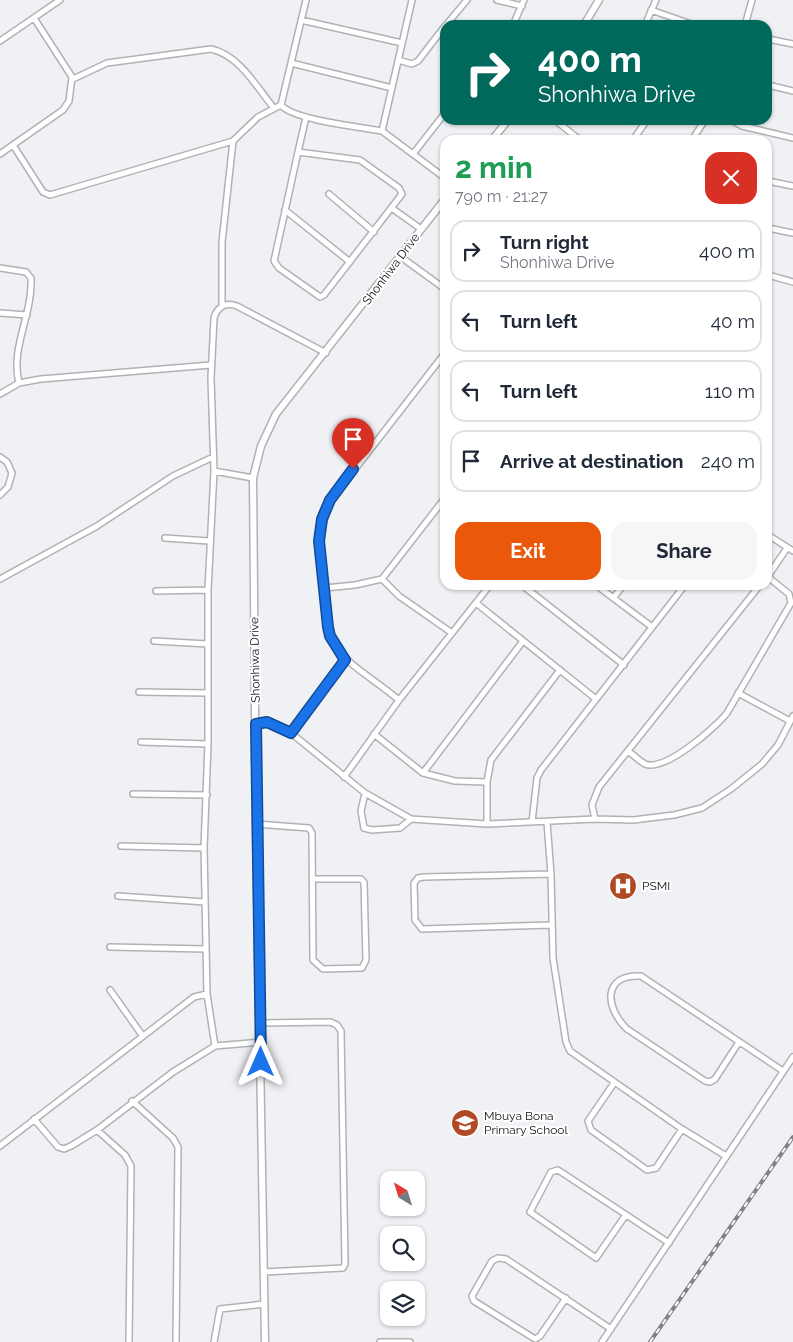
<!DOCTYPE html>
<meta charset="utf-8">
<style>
body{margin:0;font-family:Raleway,sans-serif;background:#f6f6f7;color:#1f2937;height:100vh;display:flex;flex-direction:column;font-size:19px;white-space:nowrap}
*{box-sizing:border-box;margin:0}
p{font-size:16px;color:#747a83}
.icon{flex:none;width:28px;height:28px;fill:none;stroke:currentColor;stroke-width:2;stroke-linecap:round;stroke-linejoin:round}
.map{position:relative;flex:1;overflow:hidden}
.details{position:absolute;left:440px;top:135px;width:332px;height:455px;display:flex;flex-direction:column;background:#fff;border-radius:15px;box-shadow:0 1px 4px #0004}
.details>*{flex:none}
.hud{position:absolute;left:440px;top:20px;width:332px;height:105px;border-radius:15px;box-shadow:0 1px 4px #0004;background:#00695c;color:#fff;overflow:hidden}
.needle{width:32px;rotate:322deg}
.buttons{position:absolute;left:380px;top:1171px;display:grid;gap:10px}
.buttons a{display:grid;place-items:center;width:45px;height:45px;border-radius:10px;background:#fff;box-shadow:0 1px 4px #0004;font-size:25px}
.pin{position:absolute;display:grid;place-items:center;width:42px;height:42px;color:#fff;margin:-51px -21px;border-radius:50% 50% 50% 0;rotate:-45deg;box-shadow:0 0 5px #0007}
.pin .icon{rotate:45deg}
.me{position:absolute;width:55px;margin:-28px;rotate:0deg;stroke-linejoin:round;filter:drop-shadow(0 0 4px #0008)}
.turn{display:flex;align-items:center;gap:18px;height:105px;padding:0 15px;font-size:22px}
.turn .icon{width:65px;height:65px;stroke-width:2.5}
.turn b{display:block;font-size:35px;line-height:42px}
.round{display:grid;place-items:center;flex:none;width:52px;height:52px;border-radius:15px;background:#f6f6f7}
.overview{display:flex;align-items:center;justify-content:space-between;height:85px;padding:0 15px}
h1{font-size:30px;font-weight:700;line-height:38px;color:#1e9e55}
.primary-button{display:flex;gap:10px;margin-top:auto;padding:10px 15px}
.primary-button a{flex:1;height:58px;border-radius:15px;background:#ea580c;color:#fff;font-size:20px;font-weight:700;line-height:58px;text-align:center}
.primary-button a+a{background:#f6f6f7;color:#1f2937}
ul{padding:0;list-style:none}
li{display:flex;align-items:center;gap:15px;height:62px;margin:0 10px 8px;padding:0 5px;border:2px solid #e0e1e3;border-radius:15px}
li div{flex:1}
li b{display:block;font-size:19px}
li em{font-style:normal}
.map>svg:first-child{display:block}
</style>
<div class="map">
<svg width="793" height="1342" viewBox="0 0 793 1342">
<rect width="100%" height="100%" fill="#eff1f4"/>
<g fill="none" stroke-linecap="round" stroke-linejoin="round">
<g stroke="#b0b2b5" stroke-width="8">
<path id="minor" d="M306,0L281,105C293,120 361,127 382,131
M412,0L382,131L445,178
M497,0L522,6
M651,10L694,25
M301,20L402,43
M446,25L467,0
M513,25L524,0
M645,25L656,0
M745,25L752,0
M768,39L793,44
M0,41L60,0
M398,60L412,64L418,61L445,26
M291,63L392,88
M73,79L107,63L211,49C239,55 256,86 273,107
M768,85L793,91
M555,120L580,140
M731,120L742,126L793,138
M633,140L647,120
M692,140L705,120
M13,145L43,192L50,195L233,141L258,117L281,105
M298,152L274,261L279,268L320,297L324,295L402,194L399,188L360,160L298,152L306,117
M0,154L63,110L69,101L72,77L34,18
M413,154L445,113
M768,181L793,186
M329,194L374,232
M393,209L421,229
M285,210L350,262
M768,228L793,233
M401,257L445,289
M0,268L26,272L31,278C33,314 10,348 19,383
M768,275L793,282
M222,306V242L233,141
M0,313L27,315
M0,394L19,383L41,379L211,365
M0,457L7,462L12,473L8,487L0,495
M214,471L211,378L214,318C217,307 225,302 237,306L326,353
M253,478L214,471L208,590V744L204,848L207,994L215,1046L261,1042
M768,535L793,551
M165,538L209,541
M768,576L787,548
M0,579L97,526L173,476L213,457
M382,579L399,596L452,633
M522,585L624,665
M596,585L652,627
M325,588C320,553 317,533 331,500L445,353
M156,591L208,590
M613,598L624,585
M476,603L596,699
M154,641L208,644
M139,692L208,693
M738,693L790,721
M399,700C351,660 324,660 325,588L355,585L382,579L445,498
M256,724L267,722L291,733L365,793L411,819L487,824L595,819L633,820L674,815L702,808L731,789L762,764L778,745L793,716
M291,733L345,660
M374,734L423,773L455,781L487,782
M141,742L208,744
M629,752C634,755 639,761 645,764C665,772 715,728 727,713L791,603L789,594L768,577
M423,773L523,641
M344,777L399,700L490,585
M365,793L361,811L364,828L372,830L400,828L411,819
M133,794L207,795
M595,819L592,805L599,787L760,585
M532,822L537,778L541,770L685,585
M547,822L551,874L553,958L566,1042L570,1051L682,1129L726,1156
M256,824L309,828L312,833L313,960L323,969L362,968L366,960L364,882L361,879H312
M487,824V782L491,760L560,670
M121,846L204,848
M551,874L424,877L418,878L414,883L415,920L422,929L552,925
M118,896L205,902
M110,947L206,949
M110,990L142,1035
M261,1023L330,1022L337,1025L341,1031L345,1264L343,1268L264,1272
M739,1042L715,1079L710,1082L705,1081L627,1029C605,1008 602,974 641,976L783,1071
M614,1083L588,1121L591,1130L647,1170L656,1168L682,1129
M132,1101L173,1138L178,1147L176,1342
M34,1119L58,1147L64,1149L71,1146L97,1130L173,1072L215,1046
M97,1130L125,1155L131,1166L129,1342
M0,1146L194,997L207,994
M625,1216L596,1258L530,1212L551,1172L558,1170L669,1243
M566,1298L540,1336L535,1339L474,1301L472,1296L492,1261L498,1258L506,1259L611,1329
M214,1342L220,1309L264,1304
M380,1342H410
M602,1342L793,1057"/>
</g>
<g stroke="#b0b2b5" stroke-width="9">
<path id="tertiary" d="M584,25L599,0
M492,140L508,120
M265,1342L256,824L253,478L261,446L276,414L445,199"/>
</g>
<use href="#minor" stroke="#fff" stroke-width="5"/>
<use href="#tertiary" stroke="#fff" stroke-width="6"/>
<g stroke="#818284" stroke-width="4">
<path id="rail" d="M650,1342L793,1137"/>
</g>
<use href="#rail" stroke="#fff" stroke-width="2" stroke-dasharray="5.5" stroke-linecap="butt"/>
</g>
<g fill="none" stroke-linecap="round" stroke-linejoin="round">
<g stroke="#114b97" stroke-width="12">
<path id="route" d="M261,1062L256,724L267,722L291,733L345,660L330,636L328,627L319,541L322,519L330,500L353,469"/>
</g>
<use href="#route" stroke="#1a73e8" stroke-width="9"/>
</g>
<defs>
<g id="hospital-disc" transform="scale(1.4375)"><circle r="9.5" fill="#b14a24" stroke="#fff"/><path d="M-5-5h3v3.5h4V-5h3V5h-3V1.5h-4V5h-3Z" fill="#fff"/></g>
<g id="school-disc" transform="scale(1.4375)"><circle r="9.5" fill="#b14a24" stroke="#fff"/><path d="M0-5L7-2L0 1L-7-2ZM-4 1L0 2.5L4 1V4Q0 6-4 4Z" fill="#fff"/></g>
</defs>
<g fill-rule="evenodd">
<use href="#hospital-disc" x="623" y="886"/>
<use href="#school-disc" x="465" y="1123"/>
</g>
<g text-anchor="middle" stroke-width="4" stroke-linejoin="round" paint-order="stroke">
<g font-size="12" fill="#131314" stroke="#fff">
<text transform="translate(391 269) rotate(-53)" y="4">Shonhiwa Drive</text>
<text transform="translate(255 660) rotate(-91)" y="4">Shonhiwa Drive</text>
</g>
<g font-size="12" fill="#131314" stroke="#fff" text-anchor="start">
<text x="642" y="890">PSMI</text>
<text x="484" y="1120">Mbuya Bona<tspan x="484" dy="14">Primary School</tspan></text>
</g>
</g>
</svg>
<div class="buttons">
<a><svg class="needle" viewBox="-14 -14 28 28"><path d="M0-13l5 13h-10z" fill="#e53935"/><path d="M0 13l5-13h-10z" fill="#747a83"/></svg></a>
<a><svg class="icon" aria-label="search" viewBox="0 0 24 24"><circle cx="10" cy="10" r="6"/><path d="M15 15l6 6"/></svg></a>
<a><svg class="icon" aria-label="layers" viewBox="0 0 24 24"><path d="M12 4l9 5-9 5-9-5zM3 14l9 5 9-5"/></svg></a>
</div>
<div class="pin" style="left:353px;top:469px;background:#d93025"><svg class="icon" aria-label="arrive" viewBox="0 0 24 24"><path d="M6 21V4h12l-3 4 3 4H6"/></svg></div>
<svg class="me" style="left:261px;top:1062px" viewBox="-20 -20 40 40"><path d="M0-17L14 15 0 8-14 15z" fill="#1a73e8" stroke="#fff" stroke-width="4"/></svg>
<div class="hud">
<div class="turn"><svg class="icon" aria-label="right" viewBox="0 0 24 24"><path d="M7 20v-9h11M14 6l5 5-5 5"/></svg><div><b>400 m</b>Shonhiwa Drive</div></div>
</div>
<section class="details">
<div class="overview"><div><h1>2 min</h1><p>790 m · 21:27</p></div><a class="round" style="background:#d93025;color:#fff"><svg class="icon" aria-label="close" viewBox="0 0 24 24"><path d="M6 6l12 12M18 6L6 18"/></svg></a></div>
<ul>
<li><svg class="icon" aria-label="right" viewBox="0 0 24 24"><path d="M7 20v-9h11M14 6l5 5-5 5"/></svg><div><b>Turn right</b><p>Shonhiwa Drive</p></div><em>400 m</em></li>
<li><svg class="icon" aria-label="left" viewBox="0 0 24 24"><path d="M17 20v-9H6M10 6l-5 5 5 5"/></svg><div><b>Turn left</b></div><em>40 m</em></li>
<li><svg class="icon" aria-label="left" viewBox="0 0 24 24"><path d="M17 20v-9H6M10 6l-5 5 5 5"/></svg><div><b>Turn left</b></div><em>110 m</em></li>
<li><svg class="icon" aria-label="arrive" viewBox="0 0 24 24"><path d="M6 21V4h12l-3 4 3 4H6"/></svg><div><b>Arrive at destination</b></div><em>240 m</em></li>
</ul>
<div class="primary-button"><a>Exit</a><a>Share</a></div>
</section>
</div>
